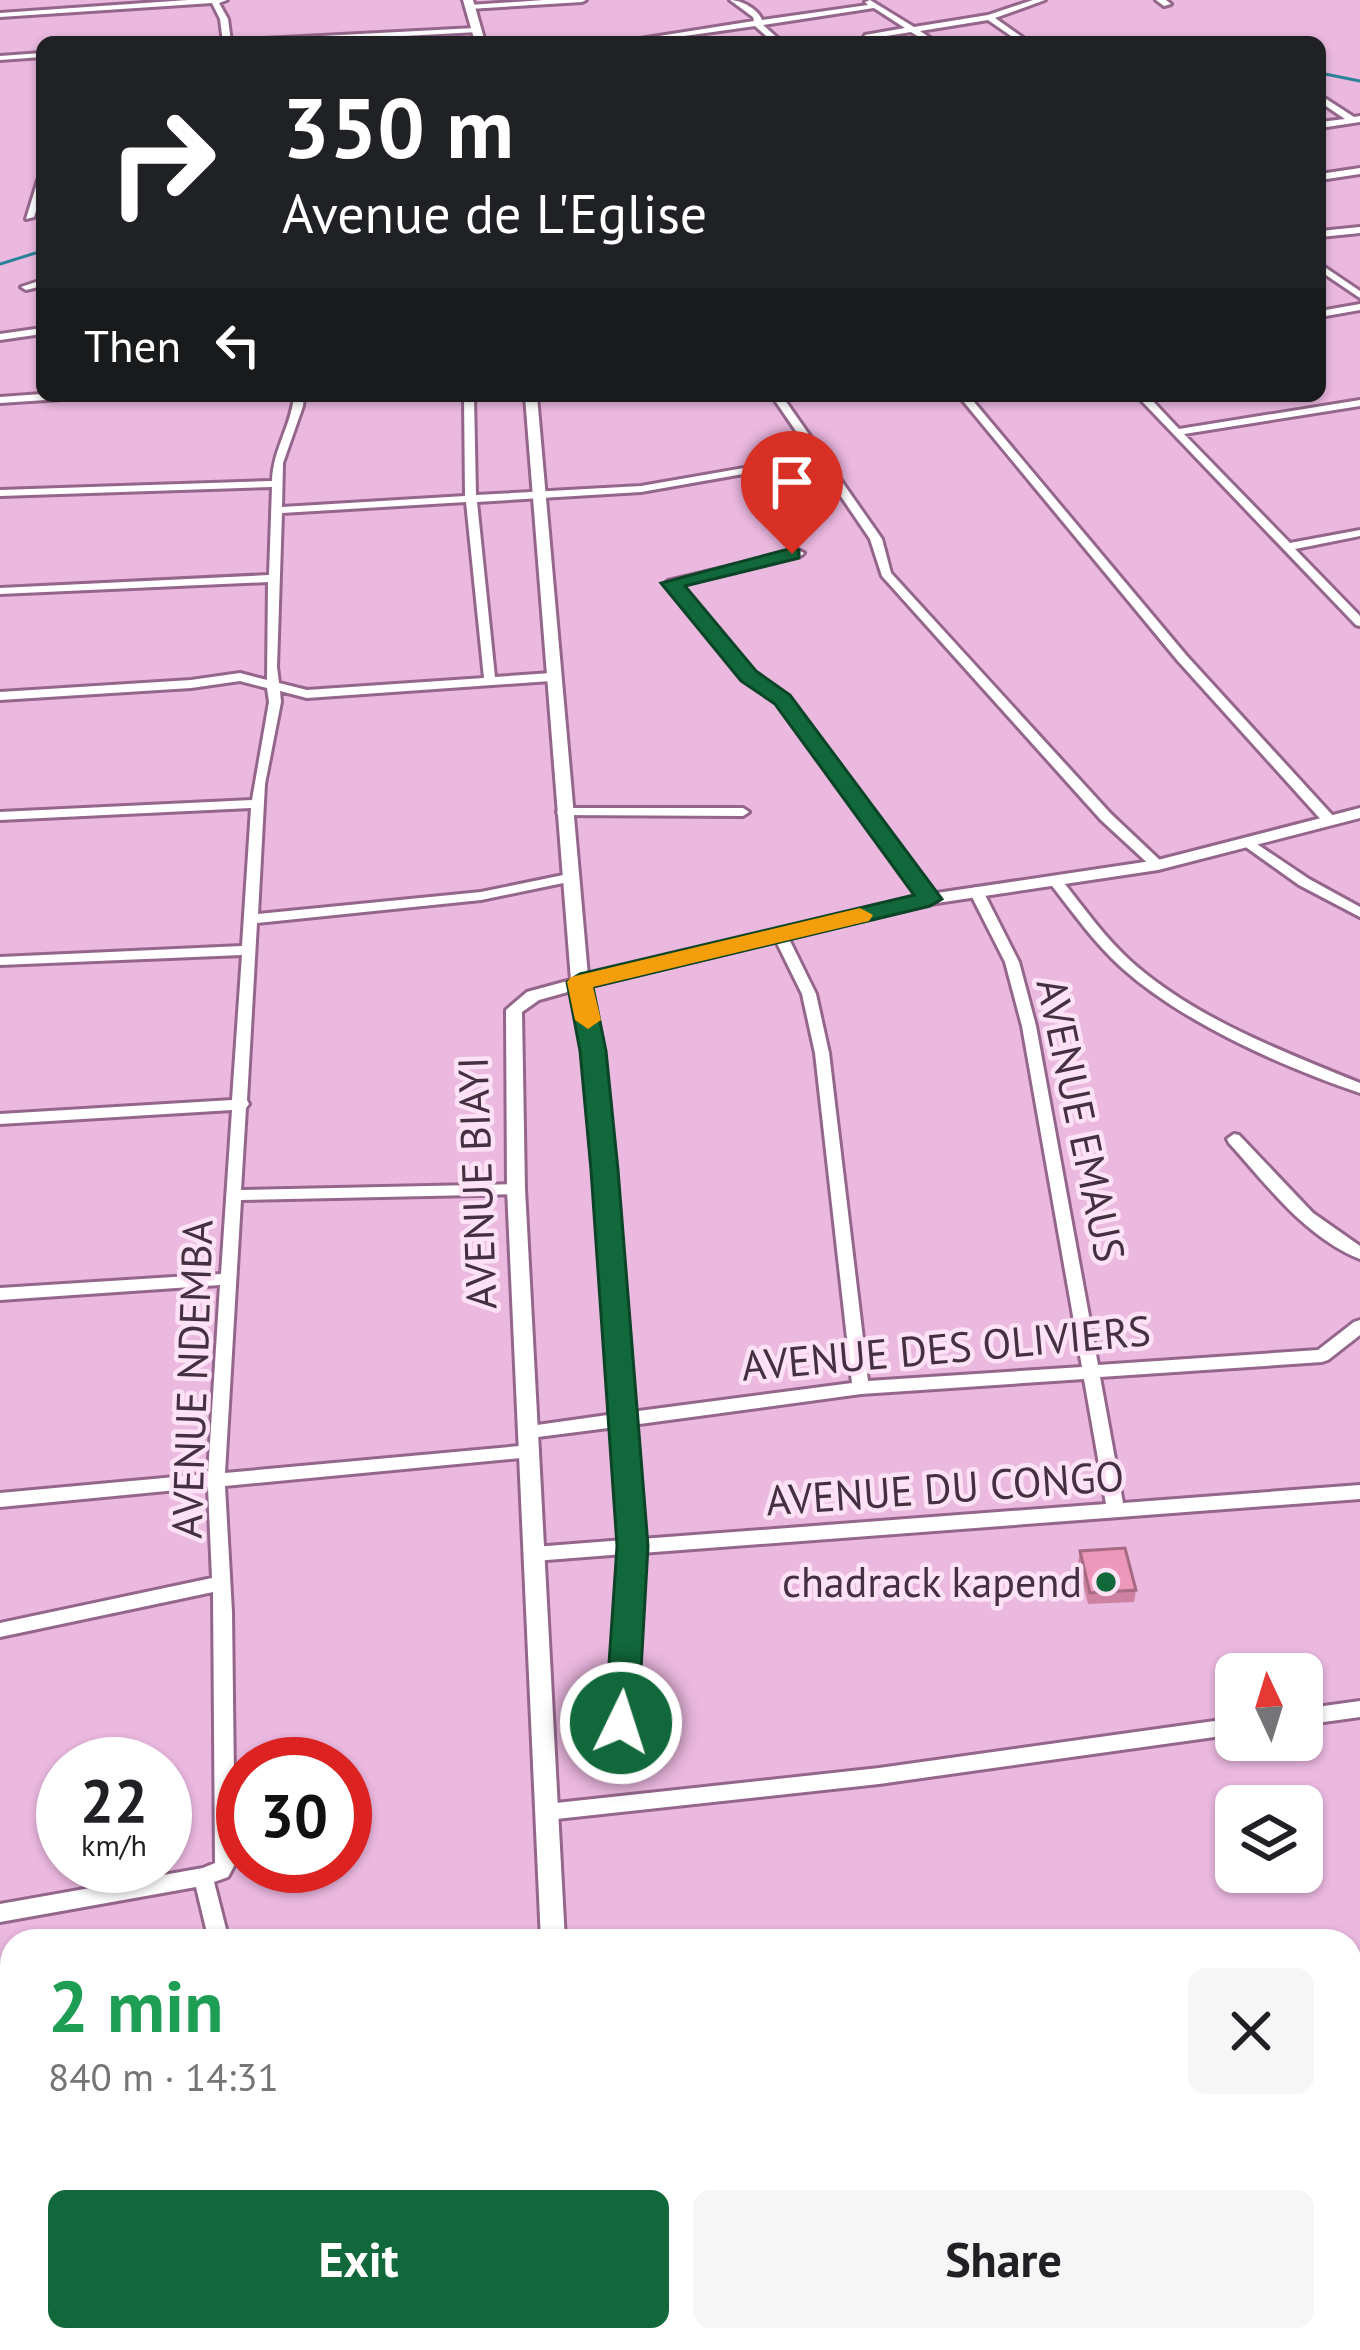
<!DOCTYPE html>
<meta charset="utf-8">
<style>
body{margin:0;font-family:"PT Sans",sans-serif;background:#f6f6f6;color:#202124;height:100vh;display:flex;flex-direction:column;font-size:45px;white-space:nowrap}
*{box-sizing:border-box;margin:0}
p{font-size:39px;color:#757577}
.icon{flex:none;width:66px;height:66px;fill:none;stroke:currentColor;stroke-width:2;stroke-linecap:round;stroke-linejoin:round}
.map{position:relative;flex:1;overflow:hidden}
.side{position:absolute;left:0px;top:1929px;width:1362px;height:423px;display:flex;flex-direction:column;background:#fff;border-radius:36px 36px 0 0;box-shadow:0 3px 9px #0004}
.side>*{flex:none}
.guide{position:absolute;left:36px;top:36px;width:1290px;height:366px;border-radius:18px;box-shadow:0 3px 9px #0004;background:#202124;color:#fff;overflow:hidden}
.needle{width:78px;rotate:356deg}
.tools{position:absolute;left:1215px;top:1653px;display:grid;gap:24px}
.tools a{display:grid;place-items:center;width:108px;height:108px;border-radius:18px;background:#fff;box-shadow:0 3px 9px #0004;font-size:60px}
.speed{position:absolute;left:36px;top:1737px;display:flex;gap:24px;font-size:60px;font-weight:700;text-align:center}
.speed>*{display:grid;place-content:center;width:156px;height:156px;border-radius:50%;background:#fff;box-shadow:0 3px 9px #0004;line-height:1}
.speed small{font-size:30px;font-weight:400}
.speed .limit{border:18px solid #d22;background:#fff;color:#111}
.pin{position:absolute;display:grid;place-items:center;width:102px;height:102px;color:#fff;margin:-123px -51px;border-radius:50% 50% 50% 0;rotate:-45deg;box-shadow:0 0 12px #0007}
.pin .icon{rotate:45deg}
.me{position:absolute;width:132px;margin:-66px;rotate:4deg;stroke-linejoin:round;filter:drop-shadow(0 0 9px #0008)}
.turn{display:flex;align-items:center;gap:42px;height:252px;padding:0 48px;font-size:54px}
.turn .icon{width:156px;height:156px;stroke-width:2.5}
.turn b{display:block;font-size:84px;line-height:102px}
.then{display:flex;align-items:center;height:114px;padding:0 48px;background:#0003;gap:24px;font-size:45px}
.round{display:grid;place-items:center;flex:none;width:126px;height:126px;border-radius:18px;background:#f6f6f6}
.summary{display:flex;align-items:center;justify-content:space-between;height:204px;padding:0 48px}
h1{font-size:72px;font-weight:700;line-height:90px;color:#1e9e55}
.cta{display:flex;gap:24px;margin-top:auto;padding:24px 48px}
.cta a{flex:1;height:138px;border-radius:18px;background:#11683a;color:#fff;font-size:48px;font-weight:700;line-height:138px;text-align:center}
.cta a+a{background:#f6f6f6;color:#202124}
.map>svg:first-child{display:block}
</style>
<div class="map">
<svg width="1360" height="2350" viewBox="0 0 1360 2350">
<rect width="100%" height="100%" fill="#ebb8e0"/>
<g fill="none" stroke-linecap="round" stroke-linejoin="round">
<path stroke="#298298" stroke-width="3" d="M1320,73L1360,81
M0,264L42,251"/>
<g stroke="#95668b" stroke-width="6">
<path id="minor" d="M188,0H227L219,3L228,19L231,42H223L220,19L212,3L0,17V13Z
M544,0H586L582,2L469,9L465,7L469,5Z
M730,0C741,0 758,9 762,20L868,5L865,2L870,0L914,27L988,15L1033,0H1045L995,18L1029,42H1020L988,20L920,31L936,42H927L911,32L868,39L864,37L865,35L905,28L874,8L763,25L782,42H773L755,26L642,42H621L754,21L753,17Z
M1156,0H1166L1171,4L1164,6Z
M475,28H478V32L292,42H242L246,40Z
M42,53V57L0,60V56Z
M1320,95L1354,117L1360,116V122L1320,128V122L1345,119L1320,102Z
M1360,168V174L1320,180V174Z
M42,177V193L34,217L26,219L38,180Z
M1360,227V233L1320,237V231Z
M1320,264L1360,291V298L1320,271Z
M42,280V286L26,290L21,287Z
M1360,304V310L1320,317V311Z
M42,328V334L0,340V334Z
M42,394L66,396L61,399L0,403V397Z
M294,396H304L303,406L283,463L282,507L465,496L464,396H474L476,495L641,486L813,456L772,396H782L882,539L891,573L1111,814L1165,865L1163,868H1153L1101,820L882,576L870,539L817,461L641,492L477,502L495,677L551,673L557,677L551,681L307,698L280,691L281,702L265,784L258,914L481,892L568,874L575,878L568,882L481,900L257,923L247,1100L249,1104L246,1108L241,1190L516,1184L524,1189L516,1194L241,1200L225,1473L531,1445L537,1446L539,1451L537,1456L531,1457L225,1486L232,1612L235,1864L228,1877L214,1882L229,1941H209L196,1887L0,1922V1904L203,1868L215,1863L213,1592L0,1637V1623L212,1578L208,1487L0,1507V1493L208,1474L220,1285L0,1300V1288L221,1274L232,1110L0,1124V1114L232,1100L242,955L0,965V957L242,946L251,808L0,820V812L252,800L269,702L267,688L240,681L191,688L0,700V692L191,680L240,673L267,680L268,582L0,594V588L269,575L272,487L0,496V490L272,481C273,449 291,427 294,396ZM466,502L484,678L307,690L279,683L277,667L282,513Z
M959,396H969L1186,655L1334,817L1335,820L1334,823H1324L1178,661Z
M1137,396H1148L1179,429L1360,400V406L1184,434L1290,543L1360,530V536L1295,549L1360,616V626L1356,625Z
M798,550L804,553L802,555L679,585L752,673L786,696L935,896L937,899L935,902H925L778,702L744,679L666,583L668,581Z
M563,808H743L749,812L743,816L558,815L557,812Z
M1248,838L1309,879L1360,907V917L1299,885L1243,845L1242,842L1243,839Z
M1056,878L1061,879C1084,908 1106,940 1135,965C1199,1020 1282,1051 1360,1083V1093C1283,1067 1182,1022 1122,968C1094,943 1072,911 1049,882Z
M976,887L983,891L1019,962L1036,1026L1098,1365L1318,1350L1354,1322L1360,1320V1335L1328,1360L1322,1362L1100,1377L1123,1503L1360,1485V1499L641,1553L629,1757L627,1763L620,1765L613,1763L611,1757L624,1554L534,1561L528,1559L525,1554L528,1549L534,1547L624,1540L616,1427L530,1438L524,1437L522,1432L524,1427L530,1426L615,1414C605,1270 600,1125 573,983L580,979L587,983C614,1124 620,1269 631,1412L852,1383L815,1053L802,994L773,935L780,931L787,935L816,994L829,1053L868,1381L1082,1367L1022,1026L1005,962L969,891ZM1084,1379L1106,1504L641,1539L632,1425L861,1394Z
M1234,1134L1239,1135L1313,1213L1360,1246V1259C1305,1237 1267,1185 1229,1143L1227,1139Z
M1360,1701V1717L1302,1725V1709Z
M1236,1718V1734L879,1784L547,1820L540,1818L538,1812L540,1806L547,1804L879,1768Z
M1350,1980L1360,1984V2004L1350,2000Z
M12,2232V2254L0,2255V2233Z
M1296,2340H1322L1327,2350H1301Z"/>
</g>
<g stroke="#95668b" stroke-width="6">
<path id="tertiary" d="M463,0H473L485,42H475Z
M525,396H537L588,976L930,894L1158,860L1360,808V818L1158,870L930,904L582,988L539,1000L522,1012L525,1189L565,1941H541L507,1189L506,1010L527,992L571,980Z
M558,2340H584V2350H558Z"/>
</g>
<use href="#minor" fill="#fff" fill-rule="evenodd"/>
<use href="#tertiary" fill="#fff" fill-rule="evenodd"/>
</g>
<path fill="#cc82a0" d="M1080,1551L1136,1590L1134,1602L1088,1604L1078,1563Z"/>
<path fill="#ed97ba" stroke="#a66a82" stroke-width="3" d="M1125,1548L1136,1590L1090,1593L1080,1551Z"/>
<path fill="#11683a" stroke="#0b4426" stroke-width="3" d="M792,548L799,550V558L685,586L756,671L790,695L942,899L930,906L593,987L606,1051L618,1170L648,1546L638,1723L633,1733L621,1737L609,1733L605,1723L617,1546L591,1170L580,1051L567,982L580,974L914,895L775,704L741,681L661,583Z"/>
<path fill="#f59e0b" d="M860,908L873,915L869,921L593,987L601,1020L588,1029L575,1020L567,982L571,977Z"/>
<circle fill="#11683a" stroke="#fde2f6" stroke-width="4.5" cx="1106" cy="1582" r="12"/>
<g text-anchor="middle" stroke-width="9" stroke-linejoin="round" paint-order="stroke">
<g font-size="42" fill="#443040" stroke="#fde2f6">
<text transform="translate(1081 1120) rotate(78)" y="15">AVENUE EMAUS</text>
<text transform="translate(477 1183) rotate(-92)" y="15">AVENUE BIAYI</text>
<text transform="translate(946 1348) rotate(-5)" y="15">AVENUE DES OLIVIERS</text>
<text transform="translate(192 1379) rotate(-88)" y="15">AVENUE NDEMBA</text>
<text transform="translate(945 1488) rotate(-4)" y="15">AVENUE DU CONGO</text>
</g>
<g font-size="42" fill="#443040" stroke="#fde2f6" text-anchor="end">
<text x="1082" y="1597">chadrack kapend</text>
</g>
</g>
</svg>
<div class="tools">
<a><svg class="needle" viewBox="-14 -14 28 28"><path d="M0-13l5 13h-10z" fill="#e53935"/><path d="M0 13l5-13h-10z" fill="#757577"/></svg></a>
<a><svg class="icon" aria-label="layers" viewBox="0 0 24 24"><path d="M12 4l9 5-9 5-9-5zM3 14l9 5 9-5"/></svg></a>
</div>
<div class="speed"><div>22<small>km/h</small></div><div class="limit">30</div></div>
<div class="pin" style="left:792px;top:554px;background:#d93025"><svg class="icon" aria-label="arrive" viewBox="0 0 24 24"><path d="M6 21V4h12l-3 4 3 4H6"/></svg></div>
<svg class="me" style="left:621px;top:1723px" viewBox="-20 -20 40 40"><circle r="17" fill="#11683a" stroke="#fff" stroke-width="3"/><path d="M0-11L8 9 0 5-8 9z" fill="#fff"/></svg>
<div class="guide">
<div class="turn"><svg class="icon" aria-label="right" viewBox="0 0 24 24"><path d="M7 20v-9h11M14 6l5 5-5 5"/></svg><div><b>350 m</b>Avenue de L'Eglise</div></div>
<div class="then">Then<svg class="icon" aria-label="left" viewBox="0 0 24 24"><path d="M17 20v-9H6M10 6l-5 5 5 5"/></svg></div>
</div>
<section class="side">
<div class="summary"><div><h1>2 min</h1><p>840 m · 14:31</p></div><a class="round"><svg class="icon" aria-label="close" viewBox="0 0 24 24"><path d="M6 6l12 12M18 6L6 18"/></svg></a></div>
<div class="cta"><a>Exit</a><a>Share</a></div>
</section>
</div>
